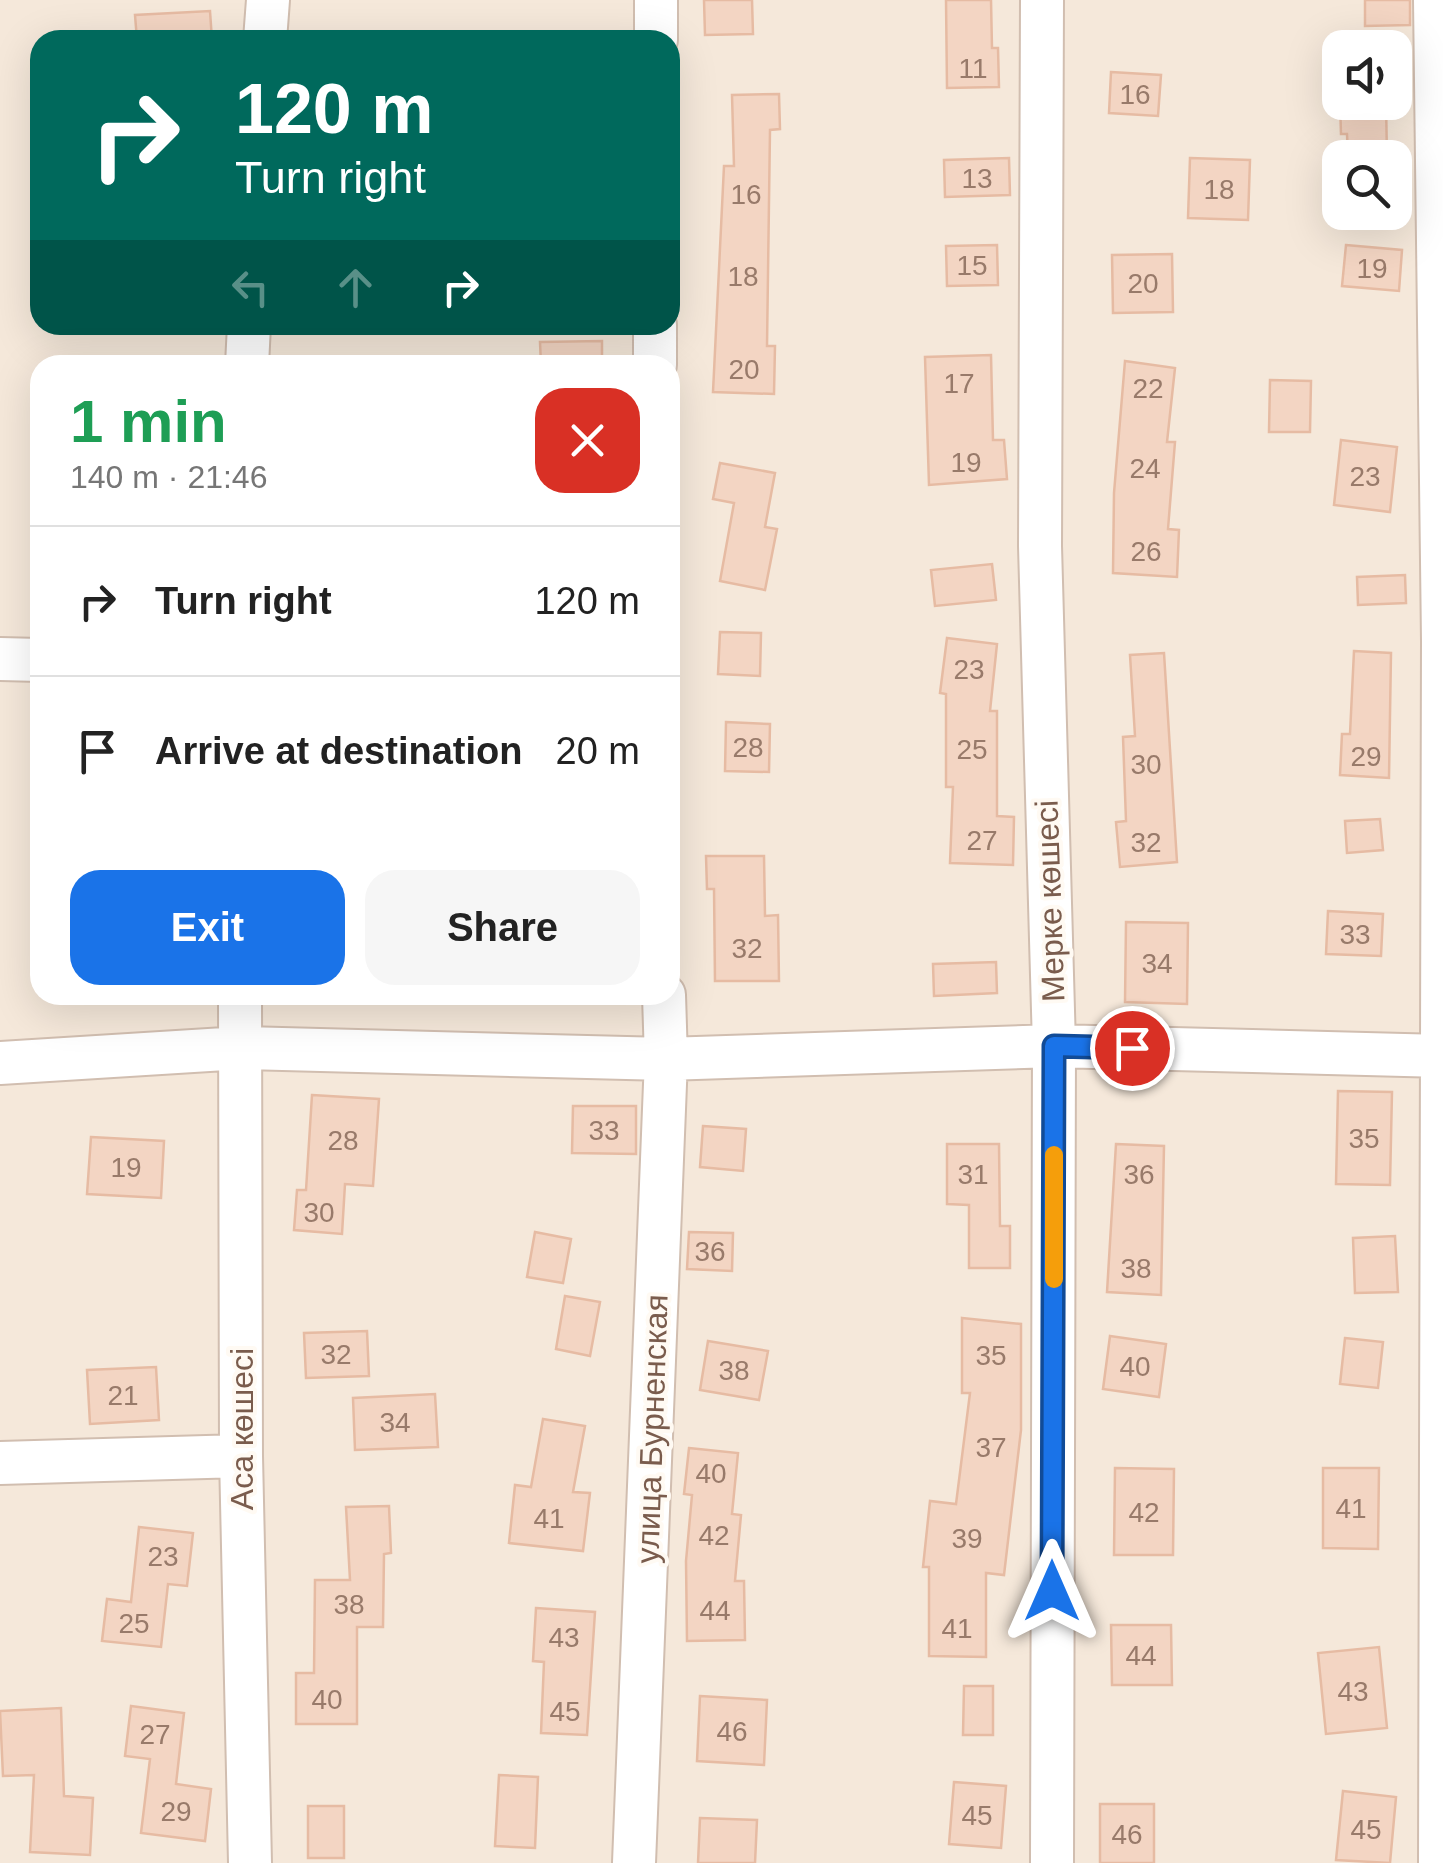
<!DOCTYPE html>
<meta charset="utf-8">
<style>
body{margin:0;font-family:Arial,sans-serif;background:#f6f6f6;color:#222;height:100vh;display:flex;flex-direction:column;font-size:38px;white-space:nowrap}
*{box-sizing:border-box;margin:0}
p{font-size:32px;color:#767676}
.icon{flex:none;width:55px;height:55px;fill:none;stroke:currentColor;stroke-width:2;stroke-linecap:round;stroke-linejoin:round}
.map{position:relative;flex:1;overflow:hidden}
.panel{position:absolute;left:30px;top:355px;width:650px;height:650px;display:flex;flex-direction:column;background:#fff;border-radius:30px;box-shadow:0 10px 40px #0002}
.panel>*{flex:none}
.top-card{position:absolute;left:30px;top:30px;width:650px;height:305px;border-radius:30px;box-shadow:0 10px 40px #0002;background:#00695c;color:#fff;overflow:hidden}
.tools{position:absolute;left:1322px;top:30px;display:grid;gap:20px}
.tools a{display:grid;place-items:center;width:90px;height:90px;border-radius:20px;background:#fff;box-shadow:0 10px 40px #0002;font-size:50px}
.pin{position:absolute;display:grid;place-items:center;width:85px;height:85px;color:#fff;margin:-42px;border:5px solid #fff;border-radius:50%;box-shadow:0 2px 10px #0007}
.me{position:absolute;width:110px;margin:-55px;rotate:0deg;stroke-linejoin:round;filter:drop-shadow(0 0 8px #0008)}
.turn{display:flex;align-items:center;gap:35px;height:210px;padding:0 40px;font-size:45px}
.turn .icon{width:130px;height:130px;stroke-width:2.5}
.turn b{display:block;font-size:70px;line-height:85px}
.lanes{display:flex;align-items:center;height:95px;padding:0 40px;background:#0003;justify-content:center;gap:50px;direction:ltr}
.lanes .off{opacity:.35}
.round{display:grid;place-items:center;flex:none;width:105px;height:105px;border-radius:30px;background:#f6f6f6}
.head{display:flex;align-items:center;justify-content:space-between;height:170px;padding:0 40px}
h1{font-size:60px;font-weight:700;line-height:75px;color:#1e9e55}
.cta{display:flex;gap:20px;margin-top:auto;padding:20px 40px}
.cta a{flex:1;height:115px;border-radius:30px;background:#1a73e8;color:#fff;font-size:40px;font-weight:700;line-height:115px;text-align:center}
.cta a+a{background:#f6f6f6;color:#222}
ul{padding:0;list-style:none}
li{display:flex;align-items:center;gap:30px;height:150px;padding:0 40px;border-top:2px solid #e0e0e0}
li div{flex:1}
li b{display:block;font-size:38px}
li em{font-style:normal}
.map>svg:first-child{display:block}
</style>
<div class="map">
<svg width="1443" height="1863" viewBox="0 0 1443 1863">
<rect width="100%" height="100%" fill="#fdf6ec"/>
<path fill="#f5e8da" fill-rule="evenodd" d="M0,0H1443V1863H0ZM40,40H670V325H40ZM1340,48H1395V102H1340ZM1340,158H1395V212H1340ZM40,365H670V995H40Z"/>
<path fill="#f3d5c3" stroke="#e6bba3" stroke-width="2.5" d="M704,0H752L753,34L705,35Z
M946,0H991L992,48H998L999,87L947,88Z
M1365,0H1410V25L1365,26Z
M210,11L212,40H137L135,15Z
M1111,72L1161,75L1158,116L1109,113Z
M779,94L780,129L770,130L767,346H775L774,394L713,392L724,166H734L732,95Z
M1340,102H1386L1387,158H1348L1347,134H1341Z
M1009,158L1010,195L945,197L944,160Z
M1190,158L1250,160L1248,220L1188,218Z
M997,245L998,285L947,286L946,246Z
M1346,245L1402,250L1399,291L1342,286Z
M1172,254L1173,312L1113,313L1112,255Z
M602,341V365H541L540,342Z
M991,355L993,440H1004L1007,479L929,485L925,357Z
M1125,361L1175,368L1167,442H1175L1168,529L1179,530L1177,577L1113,573L1114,493Z
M1270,380L1311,381L1310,432H1269Z
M1341,440L1397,447L1390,512L1334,505Z
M720,463L775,473L765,527L777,529L765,590L720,581L734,503L713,499Z
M992,564L996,600L935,606L931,570Z
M1405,575L1406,603L1358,605L1357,577Z
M720,632L761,633L760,676L718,674Z
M947,638L997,644L990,711H997V816L1014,817L1013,865L950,863L953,787H946V694L940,693Z
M1354,651L1391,653L1389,778L1340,775L1342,734H1350Z
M1164,653L1177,862L1120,867L1116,822L1126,821L1123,737L1135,736L1130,655Z
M726,722L770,724L769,772L725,771Z
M1380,819L1383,850L1347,853L1345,821Z
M706,856H764L765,916L778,915L779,981H715L714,889H707Z
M1328,911L1383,914L1381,956L1326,954Z
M1126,922L1188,923L1187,1004L1125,1002Z
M996,962L997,993L934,996L933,964Z
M1338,1091L1392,1092L1390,1185L1336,1184Z
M312,1095L379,1099L373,1186L345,1184L342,1234L294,1230L297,1190H306Z
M573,1106H636V1154L572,1153Z
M703,1126L746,1129L743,1171L700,1167Z
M91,1137L164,1141L161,1198L87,1194Z
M947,1144H999L1000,1226H1010V1268H969V1205L947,1204Z
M1116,1144L1164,1146L1161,1295L1107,1292Z
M535,1232L571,1239L563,1283L527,1277Z
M689,1232L733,1233L732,1271L687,1269Z
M1395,1236L1398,1292L1355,1293L1353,1238Z
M565,1296L600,1302L590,1356L556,1349Z
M962,1318L1021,1324V1430L1004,1575L986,1573V1657L929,1656V1567H923L930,1501L956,1504L970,1393H962Z
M367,1331L369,1376L306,1378L304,1333Z
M1110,1336L1166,1344L1159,1397L1103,1389Z
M1345,1338L1383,1342L1378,1388L1340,1384Z
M708,1341L768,1351L759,1400L700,1390Z
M156,1367L159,1420L90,1424L87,1370Z
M435,1394L438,1447L355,1450L353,1398Z
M543,1419L585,1426L573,1492L590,1493L583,1551L509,1543L515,1485L531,1487Z
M689,1448L738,1453L732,1514L741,1515L735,1581H744L745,1640L687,1641L686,1561L692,1495L684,1494Z
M1115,1468L1174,1469L1173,1555H1114Z
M1323,1468H1379L1378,1549L1323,1548Z
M389,1506L391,1553L384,1554L383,1627H357V1724H296V1673H314L315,1580H350L346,1507Z
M139,1527L193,1533L187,1586L168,1584L161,1647L102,1641L107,1599L131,1602Z
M536,1608L595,1612L587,1735L541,1733L544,1662L533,1661Z
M1111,1625H1171L1172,1685H1112Z
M1379,1647L1387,1728L1326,1734L1318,1653Z
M964,1686H993V1735H963Z
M700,1696L767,1700L764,1765L697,1761Z
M131,1706L184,1713L176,1784L211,1789L205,1841L141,1833L150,1759L125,1756Z
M61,1708L64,1796L93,1798L90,1855L30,1852L34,1775L3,1776L0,1711Z
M499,1775L538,1777L535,1848L495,1846Z
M954,1782L1006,1786L1001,1848L949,1844Z
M1343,1791L1396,1797L1390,1863L1336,1860Z
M1100,1804H1154V1863H1100Z
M308,1806H344V1858H308Z
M700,1818L757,1820L755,1863H698Z"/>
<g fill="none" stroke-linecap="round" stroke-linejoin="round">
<g stroke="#d1beb0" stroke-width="46">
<path id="minor" d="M1042,0L1040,546L1054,1046L1052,1863
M1435,0L1443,641L1440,1863
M265,40L268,0
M656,40V0
M247,365L249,325
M655,365V325
M0,659L40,660
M240,995L241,1456L250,1863
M0,1063L241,1048L666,1059L1054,1046L1443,1056
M0,1463L241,1456
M634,1863L666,1059L664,995"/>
</g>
<use href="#minor" stroke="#fff" stroke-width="42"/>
</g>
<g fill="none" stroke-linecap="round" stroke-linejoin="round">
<g stroke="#114b97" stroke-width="25">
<path id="route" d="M1052,1591L1054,1046L1132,1048"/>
</g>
<use href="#route" stroke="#1a73e8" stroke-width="18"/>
<path stroke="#f59e0b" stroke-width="18" d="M1054,1279V1155"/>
</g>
<g text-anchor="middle" stroke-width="8" stroke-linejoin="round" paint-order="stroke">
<g font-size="28" fill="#987a6a">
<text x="973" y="78">11</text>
<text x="1135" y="104">16</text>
<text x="977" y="188">13</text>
<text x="1219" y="199">18</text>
<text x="746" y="204">16</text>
<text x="972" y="275">15</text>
<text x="1372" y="278">19</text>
<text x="743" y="286">18</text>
<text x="1143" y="293">20</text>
<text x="744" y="379">20</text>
<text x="959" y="393">17</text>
<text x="1148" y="398">22</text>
<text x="966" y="472">19</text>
<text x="1145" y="478">24</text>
<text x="1365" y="486">23</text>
<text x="1146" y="561">26</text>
<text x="969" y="679">23</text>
<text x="748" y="757">28</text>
<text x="972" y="759">25</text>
<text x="1366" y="766">29</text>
<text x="1146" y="774">30</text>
<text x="982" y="850">27</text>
<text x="1146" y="852">32</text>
<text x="1355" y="944">33</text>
<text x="747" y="958">32</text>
<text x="1157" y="973">34</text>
<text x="604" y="1140">33</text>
<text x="1364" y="1148">35</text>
<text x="343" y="1150">28</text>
<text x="126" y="1177">19</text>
<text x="973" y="1184">31</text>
<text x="1139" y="1184">36</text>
<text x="319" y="1222">30</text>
<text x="710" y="1261">36</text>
<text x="1136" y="1278">38</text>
<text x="336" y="1364">32</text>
<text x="991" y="1365">35</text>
<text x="1135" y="1376">40</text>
<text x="734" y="1380">38</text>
<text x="123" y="1405">21</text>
<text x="395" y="1432">34</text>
<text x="991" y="1457">37</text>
<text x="711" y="1483">40</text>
<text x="1351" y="1518">41</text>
<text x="1144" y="1522">42</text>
<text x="549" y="1528">41</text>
<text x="714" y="1545">42</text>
<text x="967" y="1548">39</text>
<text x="163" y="1566">23</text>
<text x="349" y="1614">38</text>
<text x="715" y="1620">44</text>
<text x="134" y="1633">25</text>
<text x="957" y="1638">41</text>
<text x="564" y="1647">43</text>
<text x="1141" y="1665">44</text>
<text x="1353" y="1701">43</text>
<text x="327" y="1709">40</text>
<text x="565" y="1721">45</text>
<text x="732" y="1741">46</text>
<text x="155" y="1744">27</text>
<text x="176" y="1821">29</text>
<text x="977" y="1825">45</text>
<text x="1366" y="1839">45</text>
<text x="1127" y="1844">46</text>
</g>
<g font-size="32" fill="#7a5c4d" stroke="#fffaf3">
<text transform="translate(1050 901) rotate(-92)" y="11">Мерке көшесі</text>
<text transform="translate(242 1429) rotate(-90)" y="11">Аса көшесі</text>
<text transform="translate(652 1429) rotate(-88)" y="11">улица Бурненская</text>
</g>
</g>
</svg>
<div class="tools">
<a><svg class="icon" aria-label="sound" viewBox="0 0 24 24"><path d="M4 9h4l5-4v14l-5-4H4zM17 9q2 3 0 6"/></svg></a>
<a><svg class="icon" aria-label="search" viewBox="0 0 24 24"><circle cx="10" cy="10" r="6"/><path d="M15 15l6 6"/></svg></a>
</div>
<div class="pin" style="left:1132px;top:1048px;background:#d93025"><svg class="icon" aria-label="arrive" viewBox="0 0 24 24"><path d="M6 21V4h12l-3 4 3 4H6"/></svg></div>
<svg class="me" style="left:1052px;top:1591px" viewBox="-20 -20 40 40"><path d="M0-17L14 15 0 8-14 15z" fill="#1a73e8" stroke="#fff" stroke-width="4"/></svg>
<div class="top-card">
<div class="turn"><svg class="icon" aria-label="right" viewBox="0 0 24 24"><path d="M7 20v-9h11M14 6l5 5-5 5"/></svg><div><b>120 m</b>Turn right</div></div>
<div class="lanes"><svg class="icon off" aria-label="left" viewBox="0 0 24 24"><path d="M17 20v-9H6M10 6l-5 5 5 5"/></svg><svg class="icon off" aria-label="ahead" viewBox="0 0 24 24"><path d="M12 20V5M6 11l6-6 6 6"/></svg><svg class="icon" aria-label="right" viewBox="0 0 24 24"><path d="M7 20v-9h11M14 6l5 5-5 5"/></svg></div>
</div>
<section class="panel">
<div class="head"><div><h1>1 min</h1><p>140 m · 21:46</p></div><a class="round" style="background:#d93025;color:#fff"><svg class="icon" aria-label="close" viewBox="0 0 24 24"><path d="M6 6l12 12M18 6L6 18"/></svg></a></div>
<ul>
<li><svg class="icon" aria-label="right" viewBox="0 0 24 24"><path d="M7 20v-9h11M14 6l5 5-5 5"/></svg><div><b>Turn right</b></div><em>120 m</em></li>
<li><svg class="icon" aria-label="arrive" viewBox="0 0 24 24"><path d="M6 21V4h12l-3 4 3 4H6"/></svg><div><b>Arrive at destination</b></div><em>20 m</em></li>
</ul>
<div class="cta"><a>Exit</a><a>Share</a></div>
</section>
</div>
